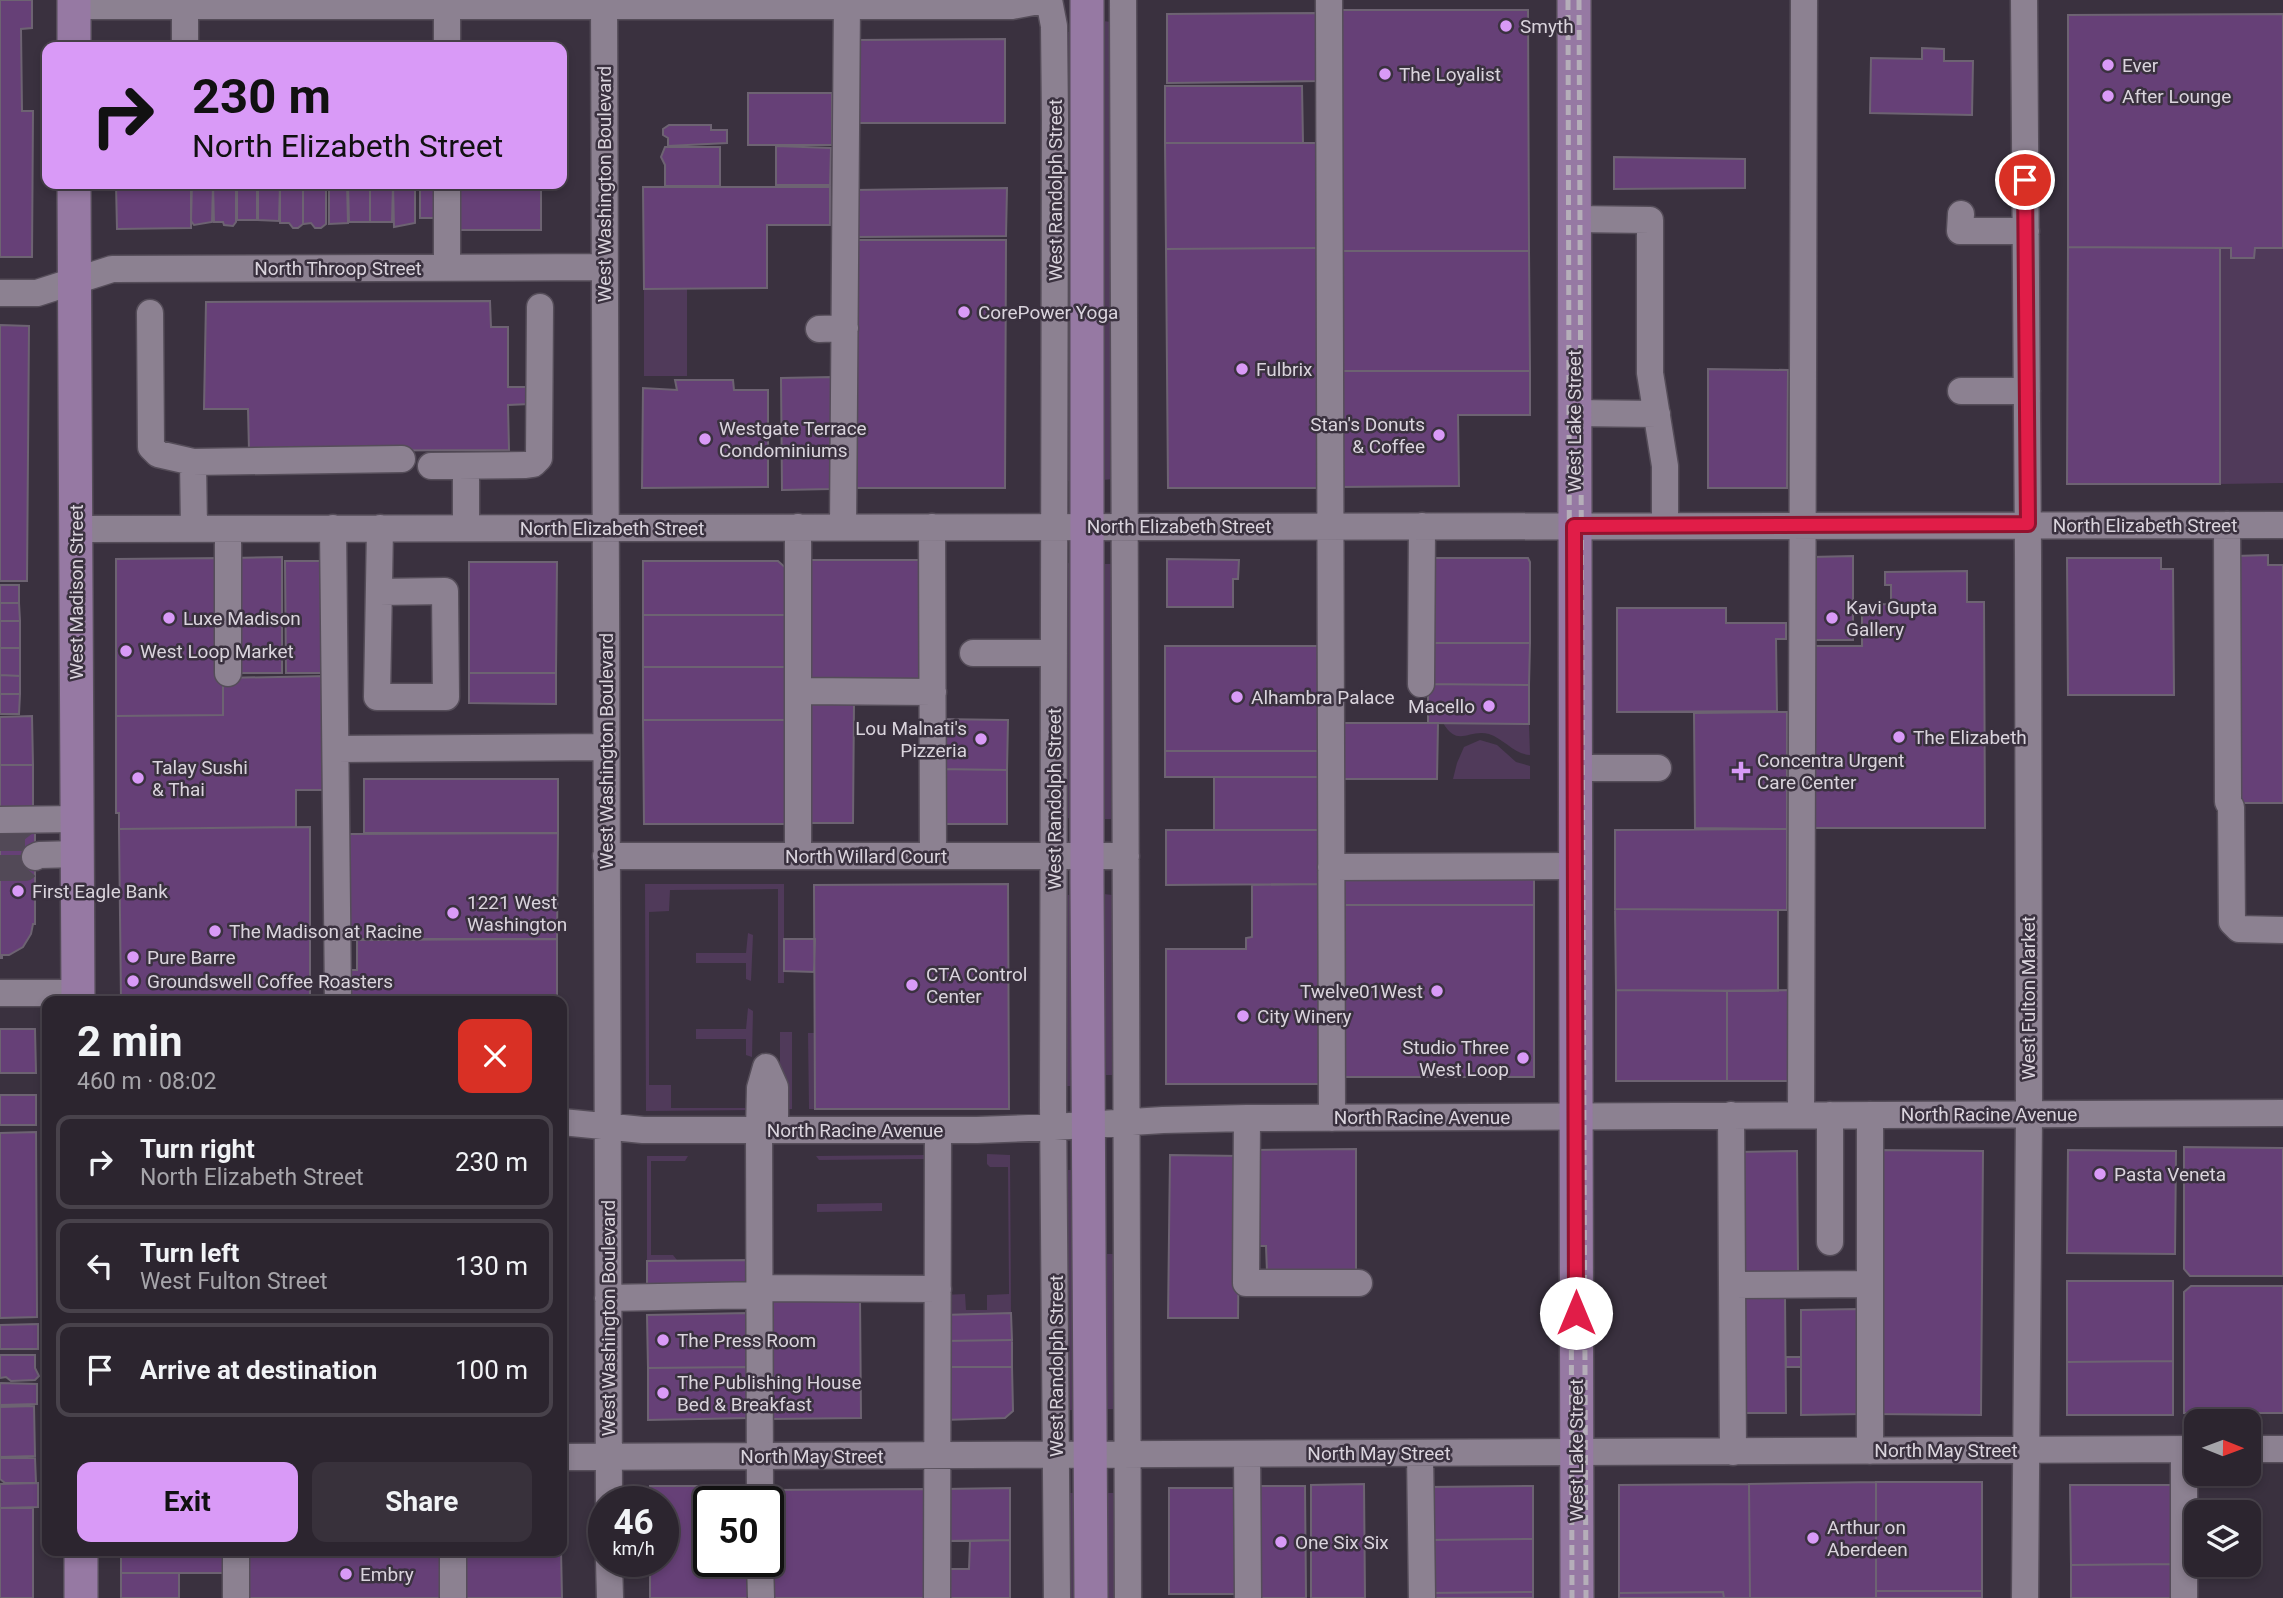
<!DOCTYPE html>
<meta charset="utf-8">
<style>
body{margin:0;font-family:Roboto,sans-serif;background:#38313b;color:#f1f3f6;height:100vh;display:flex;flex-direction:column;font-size:26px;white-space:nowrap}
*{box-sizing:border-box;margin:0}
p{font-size:23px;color:#a6a5aa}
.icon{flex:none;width:38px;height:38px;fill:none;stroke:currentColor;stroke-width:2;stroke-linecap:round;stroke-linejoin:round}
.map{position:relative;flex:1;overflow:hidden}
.details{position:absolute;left:42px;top:996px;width:525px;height:560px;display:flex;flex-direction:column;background:#2c252f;border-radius:14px;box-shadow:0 4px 10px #0003,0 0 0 2px #48424b}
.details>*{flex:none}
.hud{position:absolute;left:42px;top:42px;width:525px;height:147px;border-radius:14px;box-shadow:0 4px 10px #0003,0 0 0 2px #48424b;background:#d99af7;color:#111;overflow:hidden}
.needle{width:46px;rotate:91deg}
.controls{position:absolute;left:2184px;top:1409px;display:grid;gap:14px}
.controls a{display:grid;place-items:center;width:77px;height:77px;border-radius:14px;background:#2c252f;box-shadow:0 4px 10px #0003,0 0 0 2px #48424b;font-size:35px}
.speed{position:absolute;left:588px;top:1486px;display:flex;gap:14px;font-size:35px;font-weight:700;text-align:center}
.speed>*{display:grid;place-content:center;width:91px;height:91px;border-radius:50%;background:#2c252f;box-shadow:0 4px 10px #0003,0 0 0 2px #48424b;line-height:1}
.speed small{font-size:18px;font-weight:400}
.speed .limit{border:4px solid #111;border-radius:10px;background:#fff;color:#111}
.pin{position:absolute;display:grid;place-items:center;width:60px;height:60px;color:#fff;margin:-30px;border:4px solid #fff;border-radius:50%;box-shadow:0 2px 7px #0007}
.me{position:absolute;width:77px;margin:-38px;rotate:0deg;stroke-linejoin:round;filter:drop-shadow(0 0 5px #0008)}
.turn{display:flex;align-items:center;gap:24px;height:147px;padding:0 35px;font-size:32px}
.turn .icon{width:91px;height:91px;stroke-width:2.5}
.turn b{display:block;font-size:49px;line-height:60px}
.round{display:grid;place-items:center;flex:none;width:74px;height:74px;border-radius:14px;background:#38313b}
.overview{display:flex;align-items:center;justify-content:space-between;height:119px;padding:0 35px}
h1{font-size:42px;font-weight:700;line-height:52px}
.button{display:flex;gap:14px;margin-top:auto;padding:14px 35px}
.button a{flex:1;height:80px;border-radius:14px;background:#d99af7;color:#111;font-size:28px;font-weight:700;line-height:80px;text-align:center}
.button a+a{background:#38313b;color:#f1f3f6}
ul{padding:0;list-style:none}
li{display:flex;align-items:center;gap:21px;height:94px;margin:0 14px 10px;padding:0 21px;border:4px solid #48424b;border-radius:14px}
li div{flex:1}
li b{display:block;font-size:26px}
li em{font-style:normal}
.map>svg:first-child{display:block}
</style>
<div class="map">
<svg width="2283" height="1598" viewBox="0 0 2283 1598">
<rect width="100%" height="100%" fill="#3a313f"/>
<path fill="#503a5a" d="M1103,21L1111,22L1112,479L1103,480Z
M1065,32H1072L1073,481H1064Z
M2220,248H2231L2232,258H2254L2255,248H2283V483L2220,484Z
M687,288V376H644V289Z
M1066,563H1073V818H1065Z
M1104,564H1111L1112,819H1104Z
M1443,723L1529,724L1530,755C1514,754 1504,739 1489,734C1468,729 1458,748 1443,723Z
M1480,740L1497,745L1516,762L1530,766V779H1453L1457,763L1464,747Z
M645,884H784V983H778V889L670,890L669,911L649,912V1085H671V1108H746V1088H755V1110L646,1111Z
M1104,894L1112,895L1113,1075H1104Z
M1067,895H1074L1075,1086H1067Z
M748,933L753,935L751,981L746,979V963H696V953H746Z
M748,1008L753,1011L752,1057L746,1055V1039H696V1029H746Z
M780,1032H792V1109H780Z
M808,1033H815V1109H809Z
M987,1154L1010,1155L1011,1313L943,1315V1295L965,1294L966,1310H987V1295L1009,1294L1008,1167H990L987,1164Z
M926,1155V1159L819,1160L816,1156Z
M647,1156H688L685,1161H651V1255H673L677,1260L647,1261Z
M1066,1170H1075L1076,1410H1068Z
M882,1203V1211L817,1212V1204Z
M1105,1254H1113L1114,1409H1107Z
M1068,1493H1077L1078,1598H1069Z
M1107,1493H1115L1116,1598H1107Z"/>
<path fill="#664077" stroke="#6d6372" stroke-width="2" d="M0,0H32V28L21,29L22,111H33L32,257H0Z
M1338,10H1528L1529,251H1339Z
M1320,13V81L1167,83V14Z
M2283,14V248H2255L2254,258H2231V248L2068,247V15Z
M1005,39V123H855L854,40Z
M456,41H540V47H456Z
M178,43V47H115V44Z
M328,43H335L338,46L347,47H326Z
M1922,48L1944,49V61H1973L1972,115L1870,113L1871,58L1922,59Z
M1165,86H1302L1303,143H1165Z
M748,93H832V145H748Z
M669,125H711V130H727V143L668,146V138L663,135V129Z
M1165,143H1317L1318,248L1166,249Z
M776,146L831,148L830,185H776Z
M665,147H720V186H665V165L661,157Z
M1614,157L1745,159V188L1614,189Z
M116,184H191V228L117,229Z
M192,184H213L212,222L194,225L191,221Z
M213,184H236V222L233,226L224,225L223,222H214Z
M237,184H257V220H237Z
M258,184H280L279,221L258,220Z
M280,184H303V224L298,228H293L289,223H280Z
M303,184H326V224L321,228H315L311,223L303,224Z
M329,184H347L348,223L329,224Z
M348,184H370V222H349Z
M370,184H393L392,222H370Z
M393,184H415V223L394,227Z
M420,184H439V218H420Z
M455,184H541V230H455Z
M643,187H830V225H767V288L644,289Z
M1007,188L1006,236L854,237V190Z
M853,240H1006L1005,488H852Z
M2068,247L2220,248V484H2067Z
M1318,248L1319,488H1168L1166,249Z
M1339,251H1529L1530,371H1338Z
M490,301L491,327H508V387H530V404L508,405L509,450L249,451L248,409H204L206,302Z
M0,325L29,326L27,581H0Z
M1708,369L1788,370L1787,488H1708Z
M1338,371H1530V415H1458L1459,486L1338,487Z
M831,377V489L782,490L781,378Z
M675,380H733L734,390H768V487L642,488L643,388L677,390Z
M2268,555V565H2283V803H2235V556Z
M1853,556V640H1811V557Z
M282,557V673H234L233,558Z
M223,558V715L116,716V559Z
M1425,558H1528L1530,562V643H1428Z
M2067,558H2161V569H2173L2174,695H2068Z
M1167,559L1239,560L1238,579H1233V607H1167Z
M807,560H921V677L917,683H814L806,676Z
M285,561H326L327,673H286Z
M643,561H778L788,570V615H643Z
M469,562H557L556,673H469Z
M1967,571V602H1984L1985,828H1813V646H1862V605L1891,604V585H1885V572Z
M0,585H19V603H0Z
M0,603H19L20,621H0Z
M1617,608H1726V623H1786V639H1776L1777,711L1617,712Z
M643,615H788V667H643Z
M0,621H20V648H0Z
M1428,643H1530L1529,685L1428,684Z
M1165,646H1320L1319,751H1165Z
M0,648H20V676L0,675Z
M643,667H788V720H643Z
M469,673H556V704L469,703Z
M0,675L20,676V694H0Z
M327,676V790H296V827L119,829V813H116V716L223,715V678Z
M1428,684L1529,685V724L1428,723Z
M0,694H20L19,714H0Z
M803,702H854L853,823H803Z
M1787,712V829L1695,828L1694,713Z
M32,716L33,765H0V717Z
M938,719L1008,720L1007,770L938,769Z
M643,720H788V824H644Z
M1341,723H1438L1437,779H1341Z
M1165,751H1319V777H1165Z
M0,765H33V815H0Z
M938,769L1007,770V824H937Z
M1214,777H1319L1320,830H1214Z
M364,779H558V833H364Z
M0,826H35V924H33L31,934L23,947L9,955H2V958H0Z
M310,827V1001H121L119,829Z
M1787,829V910L1615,909V830Z
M1166,830H1320L1319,884L1166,885Z
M558,833L557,939L349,940V834Z
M1341,878H1534V905H1340Z
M1008,884L1009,1109H815L814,885Z
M1319,884V1084H1166V949H1246V938L1252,937V885Z
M1340,905H1534V1077H1340Z
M1615,909L1778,910V991L1616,990Z
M357,939H557V1001H347V970H357Z
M784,939H815L814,972L784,971Z
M1616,990L1727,991V1081H1616Z
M1789,990L1790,1081H1727V991Z
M0,1029H35L36,1073H0Z
M0,1095H36V1125H0Z
M36,1132L37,1317L0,1318V1133Z
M2184,1147L2283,1148V1276H2190L2184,1269Z
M1356,1149V1272H1267L1266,1246H1251V1150Z
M1877,1150L1983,1151L1981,1415L1876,1414Z
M2068,1150L2176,1151L2175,1254L2067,1253Z
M1797,1151L1798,1272L1739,1273L1738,1152Z
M562,1155H564V1270H562Z
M1170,1155L1240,1156L1238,1318H1168Z
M752,1260V1287H647V1261Z
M2067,1281H2173V1361L2067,1362Z
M2191,1286H2283V1413H2184V1292Z
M1740,1296H1785L1786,1413H1741Z
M860,1297L861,1418L767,1419L771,1298Z
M562,1305H564L565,1421H562Z
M1860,1309L1861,1414L1801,1415V1310Z
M749,1313L750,1367L648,1368L647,1315Z
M1011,1313L1012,1340L943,1341V1315Z
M38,1324V1349H0V1325Z
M1012,1340V1367H943V1341Z
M0,1355H35V1368L39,1376L35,1380L11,1381L6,1377L0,1378Z
M1786,1357H1801V1367H1786Z
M2173,1361V1415H2067V1362Z
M750,1367L751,1418L648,1420V1368Z
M943,1367H1012L1013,1411L1005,1418L944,1420Z
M0,1383L37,1384V1404L0,1405Z
M34,1406L35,1456L0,1457V1407Z
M0,1458H35L36,1483H5L0,1479Z
M1876,1482H1982V1591H1876Z
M1876,1482V1598H1750L1749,1484Z
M38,1483V1507L0,1508V1484Z
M1364,1484L1365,1598H1311V1485Z
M1749,1484L1750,1598H1724L1723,1592L1619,1593V1485Z
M2070,1485H2174V1564L2071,1565Z
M650,1486H756V1502H709V1561H756V1598H650V1561H663V1502H650Z
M1257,1486H1305L1306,1598H1258Z
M1533,1486V1539L1427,1540V1487Z
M1010,1488V1540L943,1541V1489Z
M1169,1488H1237L1238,1594H1169Z
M924,1489L925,1598H769L768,1490Z
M0,1508H33V1598H0Z
M1533,1539V1592L1428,1593L1427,1540Z
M1010,1540V1598H943L942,1569H969L970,1541Z
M121,1550H227V1573H121Z
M247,1550H443L444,1598H248Z
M458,1550H561L562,1598H458Z
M2174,1564L2175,1598H2071V1565Z
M121,1573H179V1598H121Z
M1876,1591H1982V1598H1876Z
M1533,1592V1598H1428V1593Z
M1723,1592L1724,1598H1619V1593Z"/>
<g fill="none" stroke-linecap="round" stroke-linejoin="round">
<path stroke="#524957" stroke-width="26" stroke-dasharray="26 13" stroke-linecap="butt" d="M0,838H25L35,851
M0,868H25L35,857"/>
<g stroke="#554d59" stroke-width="29">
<path id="minor" d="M604,0L609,1502
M1049,0L1054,26L1055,119L1053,1105L1057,1598
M1123,0L1128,1598
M1329,0L1332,1118
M2024,0L2028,554L2029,1114L2025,1598
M74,6H1012L1044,0
M185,47V6
M447,47V6
M1961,214L1960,231H2026
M1574,219L1650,220V373L1665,466V526
M447,267V184
M0,293H37L112,269L604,267
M150,313L151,447L158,454L193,462L402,459
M819,329L845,328
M1961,391H2027
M1574,413L1657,414
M193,462L194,528
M431,466L526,465L533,464L539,458L540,307
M2227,525L2228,802L2231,807L2232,922L2239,929L2283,930
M798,527V856
M843,527L847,0
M932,527L933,856
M333,528L338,1001
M466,528V466
M76,529L2283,525
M379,592L445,591L446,697H377L380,528
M973,653H1054
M228,673V529
M1421,684L1422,526
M799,691L933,692
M336,749L606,747
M1575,768H1658
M0,820L77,819
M606,856H1126
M35,857L39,855L77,854
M1331,867L1575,866
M0,993H78
M1731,1115L1733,1452
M1801,1115L1804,0
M1830,1115V1242
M1870,1115V1451
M1247,1118L1246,1283H1359
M562,1122L643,1130H977L1054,1127L1163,1120L1247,1118L2283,1113
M1732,1285L1870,1284
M760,1288L938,1289
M608,1298L760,1295
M2249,1449H2283
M1420,1453L1422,1598
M1247,1454L1248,1598
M562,1457L2196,1449
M760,1502L759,1131L760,1088L766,1067L775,1087V1130
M236,1550V1598
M453,1550V1598
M609,1561L610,1598
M760,1561L761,1598
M937,1598L938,1130
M2184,1598V1449"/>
</g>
<g stroke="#554d59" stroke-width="36">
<path id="major" d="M74,0V47
M1087,0V883L1091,1598
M1574,0L1577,1598
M74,184L78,1001
M81,1550V1598"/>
</g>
<use href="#minor" stroke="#8c8191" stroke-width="26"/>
<use href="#major" stroke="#9679a3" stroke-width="33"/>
<path stroke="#b5aeb9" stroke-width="5" stroke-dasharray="10 5" stroke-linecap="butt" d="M1568,0L1572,1598
M1579,0L1586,1598"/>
</g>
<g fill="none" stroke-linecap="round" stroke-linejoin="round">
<g stroke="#92132f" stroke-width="18">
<path id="route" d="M1576,1313L1574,526L2028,524L2025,180"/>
</g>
<use href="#route" stroke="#e11d48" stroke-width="12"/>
</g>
<g fill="#d99af7" stroke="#3a313f" stroke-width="2.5">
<circle cx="1506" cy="26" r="7"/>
<circle cx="2108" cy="65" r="7"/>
<circle cx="1385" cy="74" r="7"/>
<circle cx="2108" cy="96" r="7"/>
<circle cx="964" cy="312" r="7"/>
<circle cx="1242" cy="369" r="7"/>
<circle cx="1439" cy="435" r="7"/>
<circle cx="705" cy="439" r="7"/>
<circle cx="169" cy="618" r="7"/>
<circle cx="1832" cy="618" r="7"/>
<circle cx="126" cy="651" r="7"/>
<circle cx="1237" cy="697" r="7"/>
<circle cx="1489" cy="706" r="7"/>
<circle cx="1899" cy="737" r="7"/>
<circle cx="981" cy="739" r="7"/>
<path d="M1737.5 760.5h7v7h7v7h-7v7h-7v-7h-7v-7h7z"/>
<circle cx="138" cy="778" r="7"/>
<circle cx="18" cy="891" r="7"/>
<circle cx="453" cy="913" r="7"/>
<circle cx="215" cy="931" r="7"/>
<circle cx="133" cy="957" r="7"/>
<circle cx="133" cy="981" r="7"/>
<circle cx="912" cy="985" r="7"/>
<circle cx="1437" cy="991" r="7"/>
<circle cx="1243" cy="1016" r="7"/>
<circle cx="1523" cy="1058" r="7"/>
<circle cx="2100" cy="1174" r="7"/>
<circle cx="663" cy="1340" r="7"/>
<circle cx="663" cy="1393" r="7"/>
<circle cx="1813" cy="1538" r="7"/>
<circle cx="1281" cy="1542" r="7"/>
<circle cx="346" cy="1574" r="7"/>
</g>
<g text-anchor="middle" stroke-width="5" stroke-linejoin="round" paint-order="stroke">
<g font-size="19" fill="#dad4dd" stroke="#3a313f" text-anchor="start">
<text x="1520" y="33">Smyth</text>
<text x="2122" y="72">Ever</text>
<text x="1399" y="81">The Loyalist</text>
<text x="2122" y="103">After Lounge</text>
<text x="978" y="319">CorePower Yoga</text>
<text x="1256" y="376">Fulbrix</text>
<text x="1425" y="431" text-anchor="end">Stan's Donuts<tspan x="1425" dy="22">&amp; Coffee</tspan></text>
<text x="719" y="435">Westgate Terrace<tspan x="719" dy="22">Condominiums</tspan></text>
<text x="1846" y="614">Kavi Gupta<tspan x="1846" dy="22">Gallery</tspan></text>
<text x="183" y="625">Luxe Madison</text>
<text x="140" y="658">West Loop Market</text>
<text x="1251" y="704">Alhambra Palace</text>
<text x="1475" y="713" text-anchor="end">Macello</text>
<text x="967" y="735" text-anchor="end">Lou Malnati's<tspan x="967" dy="22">Pizzeria</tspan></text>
<text x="1913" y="744">The Elizabeth</text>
<text x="1757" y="767">Concentra Urgent<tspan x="1757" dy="22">Care Center</tspan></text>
<text x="152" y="774">Talay Sushi<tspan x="152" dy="22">&amp; Thai</tspan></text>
<text x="32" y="898">First Eagle Bank</text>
<text x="467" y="909">1221 West<tspan x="467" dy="22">Washington</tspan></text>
<text x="229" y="938">The Madison at Racine</text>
<text x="147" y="964">Pure Barre</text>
<text x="926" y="981">CTA Control<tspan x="926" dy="22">Center</tspan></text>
<text x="147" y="988">Groundswell Coffee Roasters</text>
<text x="1423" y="998" text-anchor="end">Twelve01West</text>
<text x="1257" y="1023">City Winery</text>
<text x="1509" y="1054" text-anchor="end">Studio Three<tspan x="1509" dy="22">West Loop</tspan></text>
<text x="2114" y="1181">Pasta Veneta</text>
<text x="677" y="1347">The Press Room</text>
<text x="677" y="1389">The Publishing House<tspan x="677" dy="22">Bed &amp; Breakfast</tspan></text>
<text x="1827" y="1534">Arthur on<tspan x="1827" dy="22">Aberdeen</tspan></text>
<text x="1295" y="1549">One Six Six</text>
<text x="360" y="1581">Embry</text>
</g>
<g font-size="19" fill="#dad4dd" stroke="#3a313f">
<text transform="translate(604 184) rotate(-90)" y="7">West Washington Boulevard</text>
<text transform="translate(1055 190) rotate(-90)" y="7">West Randolph Street</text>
<text x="338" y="275">North Throop Street</text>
<text transform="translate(1574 421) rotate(-90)" y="7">West Lake Street</text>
<text x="2145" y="532">North Elizabeth Street</text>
<text x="1179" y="533">North Elizabeth Street</text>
<text x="612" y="535">North Elizabeth Street</text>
<text transform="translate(76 592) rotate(-90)" y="7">West Madison Street</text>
<text transform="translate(606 751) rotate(-90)" y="7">West Washington Boulevard</text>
<text transform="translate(1054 799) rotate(-90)" y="7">West Randolph Street</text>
<text x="866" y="863">North Willard Court</text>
<text transform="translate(2028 998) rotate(-90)" y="7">West Fulton Market</text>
<text x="1989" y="1121">North Racine Avenue</text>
<text x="1422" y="1124">North Racine Avenue</text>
<text x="855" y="1137">North Racine Avenue</text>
<text transform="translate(608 1318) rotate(-90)" y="7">West Washington Boulevard</text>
<text transform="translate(1056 1366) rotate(-90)" y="7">West Randolph Street</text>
<text transform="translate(1576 1450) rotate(-90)" y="7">West Lake Street</text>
<text x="1946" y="1457">North May Street</text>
<text x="1379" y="1460">North May Street</text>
<text x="812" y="1463">North May Street</text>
</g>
</g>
</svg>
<div class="controls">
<a><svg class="needle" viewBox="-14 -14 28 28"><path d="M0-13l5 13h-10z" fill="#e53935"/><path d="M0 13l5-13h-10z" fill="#a6a5aa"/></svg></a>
<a><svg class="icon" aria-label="layers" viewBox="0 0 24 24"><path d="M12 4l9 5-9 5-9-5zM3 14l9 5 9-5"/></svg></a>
</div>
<div class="speed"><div>46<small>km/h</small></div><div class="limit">50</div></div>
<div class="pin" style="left:2025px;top:180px;background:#d93025"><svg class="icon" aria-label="arrive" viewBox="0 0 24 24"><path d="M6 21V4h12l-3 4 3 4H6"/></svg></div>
<svg class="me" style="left:1576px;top:1313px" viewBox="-20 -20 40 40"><circle r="19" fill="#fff"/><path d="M0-13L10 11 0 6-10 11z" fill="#e11d48"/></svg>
<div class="hud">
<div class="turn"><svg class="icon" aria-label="right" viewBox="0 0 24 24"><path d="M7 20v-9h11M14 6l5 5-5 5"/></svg><div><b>230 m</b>North Elizabeth Street</div></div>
</div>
<section class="details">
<div class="overview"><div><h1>2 min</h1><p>460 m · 08:02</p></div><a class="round" style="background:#d93025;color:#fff"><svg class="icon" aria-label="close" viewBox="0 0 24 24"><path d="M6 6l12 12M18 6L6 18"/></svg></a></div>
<ul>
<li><svg class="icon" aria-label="right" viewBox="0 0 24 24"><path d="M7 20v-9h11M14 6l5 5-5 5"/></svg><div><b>Turn right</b><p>North Elizabeth Street</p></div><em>230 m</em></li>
<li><svg class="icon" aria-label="left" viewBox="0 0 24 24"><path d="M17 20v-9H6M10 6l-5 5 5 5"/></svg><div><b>Turn left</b><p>West Fulton Street</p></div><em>130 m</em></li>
<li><svg class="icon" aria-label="arrive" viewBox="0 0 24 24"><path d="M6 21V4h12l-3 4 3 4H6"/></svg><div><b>Arrive at destination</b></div><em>100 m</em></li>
</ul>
<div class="button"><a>Exit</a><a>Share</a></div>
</section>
</div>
